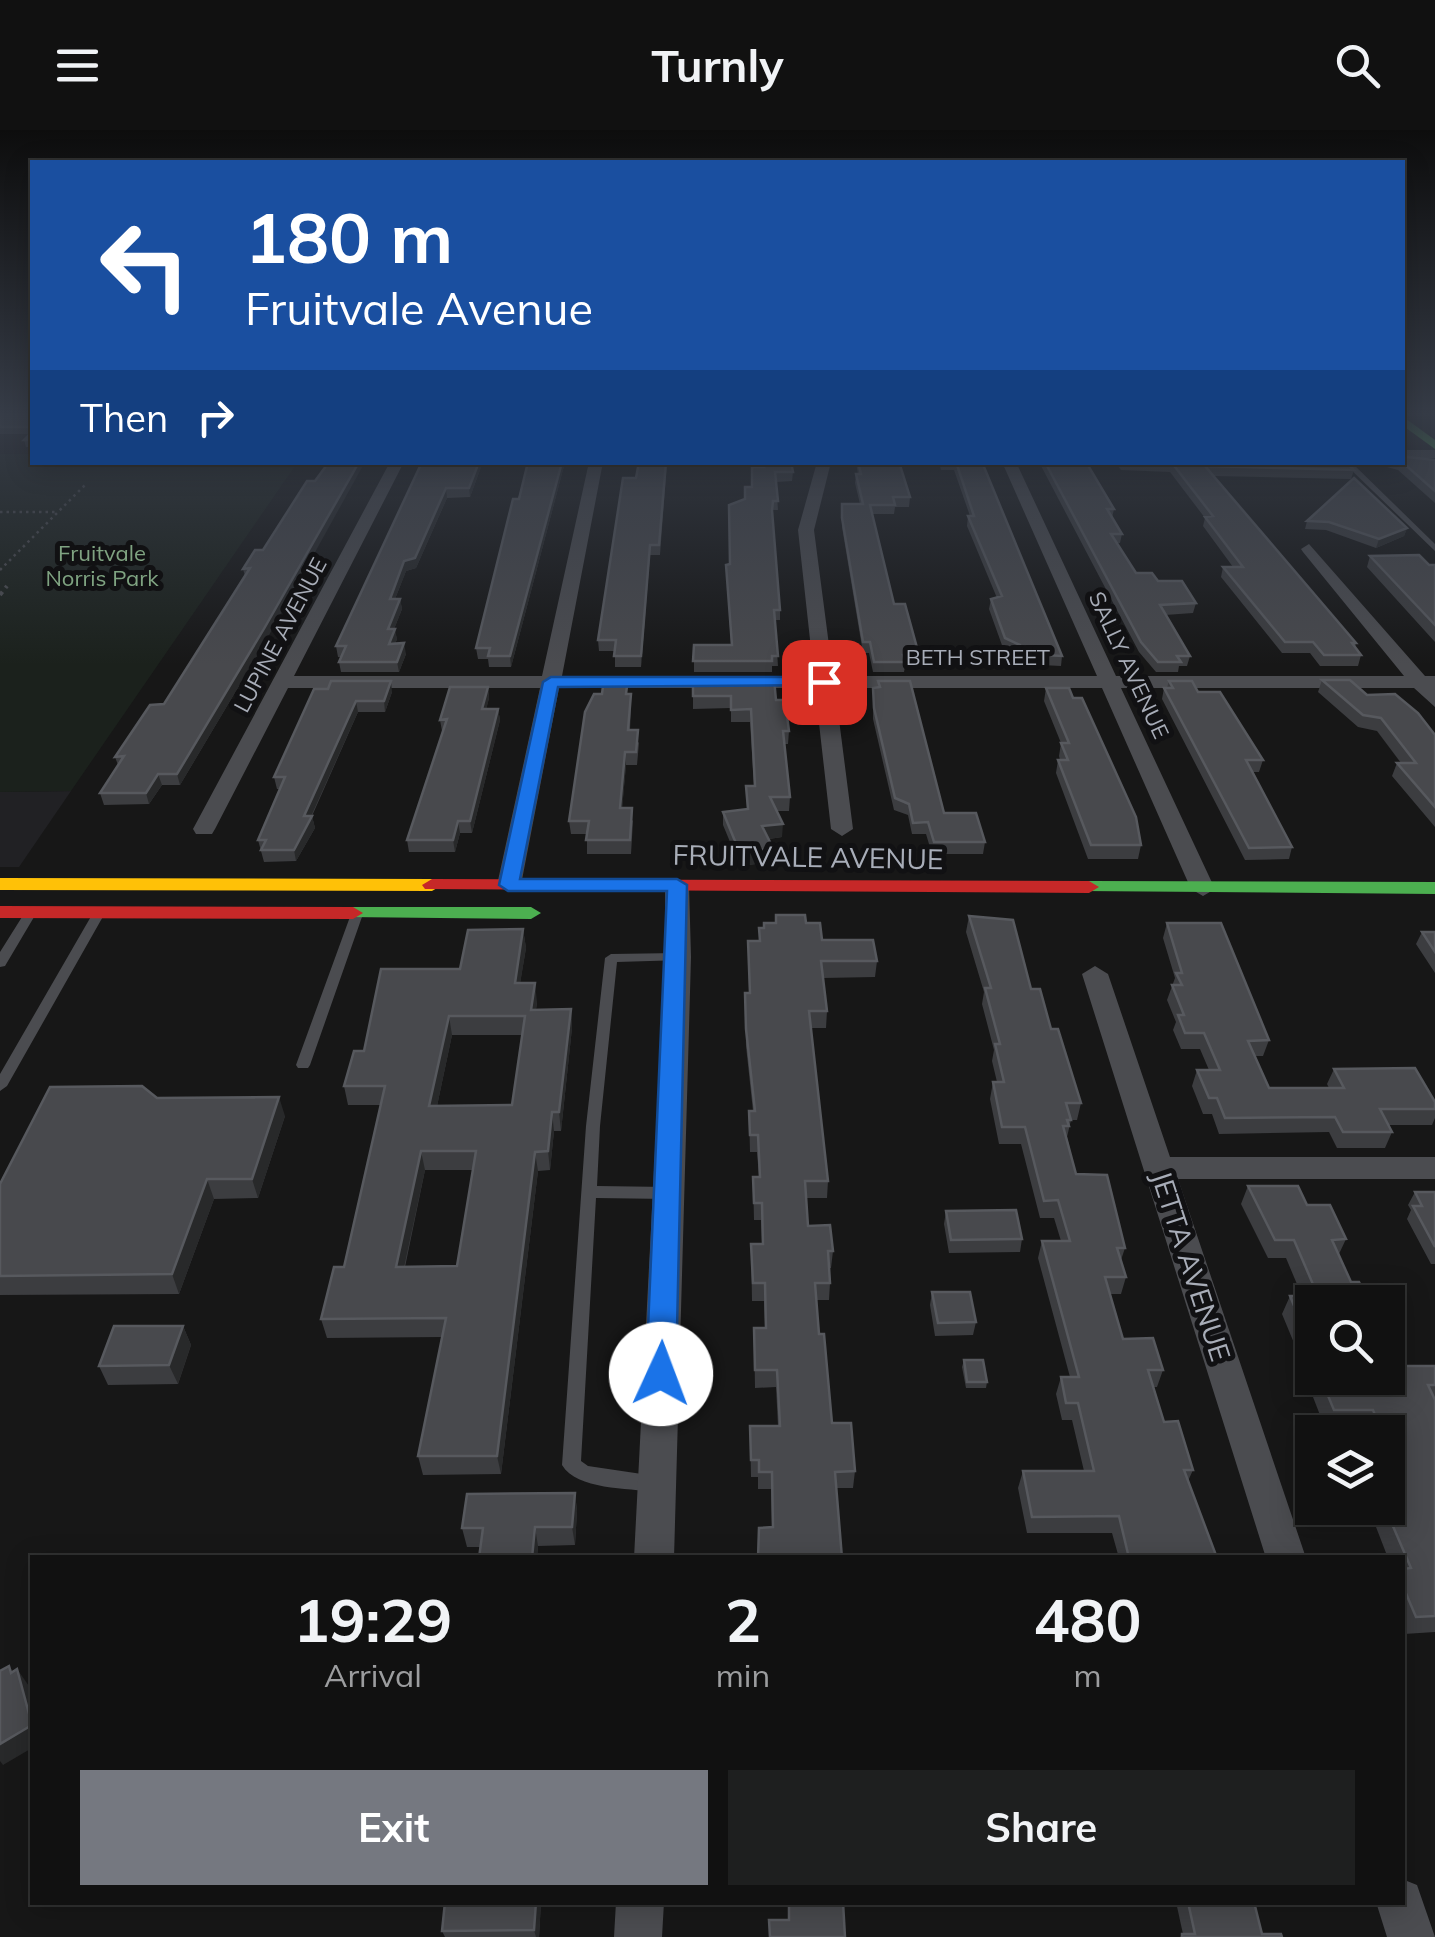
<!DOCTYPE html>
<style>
body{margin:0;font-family:Mulish,sans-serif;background:#1e1f1f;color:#f1f3f6;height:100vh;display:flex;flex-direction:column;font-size:38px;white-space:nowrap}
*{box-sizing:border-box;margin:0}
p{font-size:32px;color:#9c9d9f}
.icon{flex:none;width:55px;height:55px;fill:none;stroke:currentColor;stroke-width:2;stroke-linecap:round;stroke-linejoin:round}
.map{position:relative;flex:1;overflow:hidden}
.panel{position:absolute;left:30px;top:1425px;width:1375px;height:350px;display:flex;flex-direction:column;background:#111;border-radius:0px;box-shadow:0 5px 25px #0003,0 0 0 2px #303131}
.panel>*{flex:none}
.guide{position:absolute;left:30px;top:30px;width:1375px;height:305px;border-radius:0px;box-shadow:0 5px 25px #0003,0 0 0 2px #303131;background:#1a4fa0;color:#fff;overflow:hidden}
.buttons{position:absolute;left:1295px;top:1155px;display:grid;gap:20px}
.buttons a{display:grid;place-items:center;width:110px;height:110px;border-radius:0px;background:#111;box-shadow:0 5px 25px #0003,0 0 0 2px #303131;font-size:50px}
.pin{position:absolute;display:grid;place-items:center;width:85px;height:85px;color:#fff;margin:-42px;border-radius:20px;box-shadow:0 5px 15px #0006}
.me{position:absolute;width:110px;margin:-55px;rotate:2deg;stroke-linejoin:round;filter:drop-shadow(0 0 8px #0008)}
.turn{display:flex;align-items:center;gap:35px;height:210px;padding:0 50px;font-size:45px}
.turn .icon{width:130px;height:130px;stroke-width:2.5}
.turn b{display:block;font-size:70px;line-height:85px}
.then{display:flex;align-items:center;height:95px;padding:0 50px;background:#0003;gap:20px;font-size:38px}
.eta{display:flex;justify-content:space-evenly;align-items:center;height:170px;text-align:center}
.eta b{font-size:60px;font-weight:700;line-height:70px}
.primary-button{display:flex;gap:20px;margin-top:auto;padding:20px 50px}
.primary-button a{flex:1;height:115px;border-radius:0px;background:#757880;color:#fff;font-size:40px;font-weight:700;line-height:115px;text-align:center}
.primary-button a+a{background:#1e1f1f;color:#f1f3f6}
header{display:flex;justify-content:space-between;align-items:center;height:130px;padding:0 50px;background:#111;font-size:45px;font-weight:700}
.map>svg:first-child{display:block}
</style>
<header><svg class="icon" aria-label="menu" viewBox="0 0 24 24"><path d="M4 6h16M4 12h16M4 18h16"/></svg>Turnly<svg class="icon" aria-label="search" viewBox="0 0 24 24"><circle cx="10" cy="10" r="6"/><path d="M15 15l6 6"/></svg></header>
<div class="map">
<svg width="1435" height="1807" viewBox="0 0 1435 1807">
<rect width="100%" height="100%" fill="#171717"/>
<path fill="#212124" d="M71,661L19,737H0V662Z"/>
<path fill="#1b211c" d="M0,324H32V332L297,333L71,661L0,662Z"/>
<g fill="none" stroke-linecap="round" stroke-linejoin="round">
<path stroke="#4d4e52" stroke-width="2.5" stroke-dasharray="2.5 4" stroke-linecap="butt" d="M0,382H58
M0,440L85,355"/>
<path stroke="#4d4e52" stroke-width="4" stroke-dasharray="4 5" stroke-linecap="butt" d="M0,465L7,456"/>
<path fill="#4b4c50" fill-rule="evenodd" d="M1343,332H1351L1435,414V421Z
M31,778L37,782L5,836L0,837V822L27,779Z
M99,779L105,783L7,956L0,961V944L93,783Z
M357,780L363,784L310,935L308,938H298L296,935L351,784Z
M678,823L684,827L683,830L617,832L600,996L597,1056L668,1057L674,1059L676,1063L674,1067L668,1069L596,1068L581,1331L588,1336L662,1347L664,1353L662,1359L655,1362C628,1358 577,1360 562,1335L586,996L605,828L611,824Z"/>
<path fill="#4b4c50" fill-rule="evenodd" d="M1402,320H1435V328H1402Z
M390,332H404L294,546H542L589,332H603L562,546H814L798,400L817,332H831L814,400L833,546H1097L1002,332H1016L1116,546H1404L1303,422L1301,419L1309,414L1425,546H1435V577L1414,558H1121L1215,759L1203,766L1191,759L1102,558H835L853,699L842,706L831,699L815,558H559L521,755L509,762L497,755L540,558H288L215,699L212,704H196L193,699Z
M677,748L689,755L691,827L674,1428H634L665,827V755Z
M1095,836L1108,844L1170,1027H1435V1049H1178L1306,1428H1266L1082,844Z
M1402,1749L1417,1755L1435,1807H1387L1376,1772H1402Z
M616,1772H664L662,1807H614Z"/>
<path fill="#4caf50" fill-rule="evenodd" d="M1402,286L1435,310V319L1402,295Z
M1089,751L1435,752V764L1082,761L1079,757Z
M353,777H531L541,783L531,789L346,787L343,783Z"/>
<path fill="#ffc107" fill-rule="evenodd" d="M0,748L432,749L442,755L432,761L0,760Z"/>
<path fill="#c62828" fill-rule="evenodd" d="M432,749L1089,751L1099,757L1089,763L425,759L422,755Z
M0,776L353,777L363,783L353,789L0,788Z"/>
</g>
<path fill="#3c3d40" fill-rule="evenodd" d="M32,282V317H26L24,310L30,304H0V285Z
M1407,327L1435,330V373L1398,340L1368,332H1402Z
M422,332H565L511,537H489L488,529H478L476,518L527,337H481L470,367L447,368L416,438L406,441L395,469H400L402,479L394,499L397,509L395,514L406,524L399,542H341L339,532L341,527H338L336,516Z
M667,332L660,425H650L641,537H615V521H599L598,510L636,348Z
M762,332H791L793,342L792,351L776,352L778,380H773L772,385L780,480V490H775L778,536H772V542H694V515H731L726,435L730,434L745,369L763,337Z
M856,332H899L910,367L909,377H895L894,384H872L894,474L919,525L918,536H905L904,542H873L869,523H863L842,397V374H860L855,353L856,344H858Z
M939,332H982L1062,526L1061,536L1022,534L1018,526L1003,518L989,479L991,469L997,468L967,396L968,386H970L954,340H941Z
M1039,332H1086L1114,379L1112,388L1122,404L1120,413H1117L1136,443L1158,451L1196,473L1193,483L1165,485L1190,526L1187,536H1179L1178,542H1156L1139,522Z
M1115,332H1346L1354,340L1351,349L1213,346L1356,513L1355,517L1361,525L1358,536H1320L1310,523H1282L1221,447L1223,437H1233L1203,396L1205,388L1170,342L1121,340Z
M1307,391L1407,398L1404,406L1376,418L1326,400L1305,399Z
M263,420L268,507L180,655H162L149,674L104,675L100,663L118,635L115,627L164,574L245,446L243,439Z
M1370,426L1435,435V512L1367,437Z
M693,549L776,570L789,601L788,614H784L790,667L789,681H777L782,707L769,709L773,732L740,736L723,695V682L747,679L746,656H754L750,592H731V578L693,579Z
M1322,550L1367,565L1435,605V697L1392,646L1397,633H1401L1377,601L1358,597L1318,562Z
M878,551L944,683L985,712L983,724H932L926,704H912L908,685L894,680L873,589V558L878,557Z
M1169,551L1263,630L1259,642H1253L1292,717L1289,729L1245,730L1162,569L1164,558H1167Z
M488,557L489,568L486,579H498L500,590L472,703H460L455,722H409L407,710L443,601H442L440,590Z
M1046,558L1141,715L1138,729H1088L1056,643L1058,630H1060L1059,626L1061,613L1044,571Z
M314,559L392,562L385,582H358L312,686L315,698L296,731L264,732L258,710L280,659H277L274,647Z
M628,564L631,576L630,600L639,613L637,635H626L622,678L633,691L631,724H587V704H571L569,691Z
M969,786L1031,859L1051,899L1081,973L1077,990H1071L1067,1007L1076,1044L1125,1118L1121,1130L1126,1147L1121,1164H1110L1123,1209L1163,1240L1157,1257H1154L1164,1292L1193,1340L1188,1351L1217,1428H1119L1112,1403H1027L1018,1358L1023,1341H1084L1072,1290H1062L1056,1264L1061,1247H1070L1038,1128L1042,1111H1061L1054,1088H1040L1021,1014H999L990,969L993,952H997L992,931L994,920L982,874L984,862L966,802Z
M806,793L822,810L877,831L875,847L823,848L827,881L826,898H811L828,1051L827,1068H806L808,1096L833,1121L831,1138H829L830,1153L829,1170H816L819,1204L832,1293L855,1341L853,1358H836L772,1397L771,1359H758V1347H751L750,1296H778L776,1257L755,1258L754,1198H765L764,1171H752L751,1114H762L761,1090H754L753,1047H759L757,1022H750L749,981H753L746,916L745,863H749L748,811H759V798Z
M1167,793L1269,910L1263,926H1255L1269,958H1329L1327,954L1334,939L1435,972V988L1432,995H1388L1392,1002L1385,1018H1337L1329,1002L1219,1004L1212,984H1203L1192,956L1197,940H1209L1200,919H1181L1173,900L1176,892L1167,870L1175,848L1163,808Z
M523,799L526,818L520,853L537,872L536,880L571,879L572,898L561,1001H554L550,1040L538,1041L501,1344L423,1345L418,1326L442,1207L327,1208L321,1189L344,1137L381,975H348L344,956L364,921L460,839ZM452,905H522L512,975L437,976ZM425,1040H473L457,1136L405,1137Z
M1422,802H1435V843L1416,814Z
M157,968L285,986L258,1068L214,1069L179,1164L0,1165V1054Z
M1248,1056L1307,1075L1346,1109L1339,1124L1351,1152L1312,1172V1213H1294L1282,1184L1290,1166H1302L1286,1128H1268L1241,1074Z
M1415,1062H1435V1134H1431L1407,1089L1411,1080L1408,1075Z
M946,1081L1022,1109L1020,1122L949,1123L944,1094Z
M932,1162L976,1192L973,1205L935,1206L930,1175Z
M183,1196L191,1215L178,1254L108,1255L99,1236Z
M964,1230L987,1252L986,1258H966L962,1237Z
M1404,1236H1435V1502L1404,1504L1402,1499V1428H1388L1376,1397H1363L1355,1378H1388V1302H1365L1363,1298H1325L1313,1267L1321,1249L1388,1248Z
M575,1363L577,1381L575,1415L538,1416L537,1428H479L480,1417H467L462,1398Z
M445,1772H541L539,1807H445L442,1801Z
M1176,1772H1254L1262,1804L1282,1807H1180L1183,1804Z"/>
<path fill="#28292a" d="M359,332H365L268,507L180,655L177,644Z
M479,332H481V337L470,367L469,358Z
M562,332H565L511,537L510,526Z
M446,358L447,368L416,438L406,441L391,479L390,469L404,431Z
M1407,398L1404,406L1376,418L1379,409Z
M650,415V425L641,537V526Z
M400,469L402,479L390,509L388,499Z
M395,499L397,509L391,524L389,514Z
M404,513L406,524L399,542L397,532Z
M391,551L392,562L385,582L384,571Z
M488,557L489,568L484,590L482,579Z
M356,571L358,582L308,693L312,686L315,698L296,731L294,720L304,686Z
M498,579L500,590L472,703L470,691Z
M625,622L626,635L621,691L620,678Z
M158,644L162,655L149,674L146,663Z
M458,691L460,703L455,722L453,710Z
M783,694L782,707L762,710V696Z
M773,718V732L740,736V723Z
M523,799L526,818L517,872L515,853Z
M535,853L537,872L533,898L531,880Z
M571,879L572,898L561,1001L559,982Z
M449,886L452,905L433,995L429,976Z
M279,967L285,986L258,1068L252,1049Z
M552,982L554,1001L550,1040L548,1021Z
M421,1021L425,1040L400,1156L396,1137Z
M535,1022L538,1041L501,1344L497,1326Z
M207,1049L214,1069L179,1164L172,1144Z
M183,1196L191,1215L178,1254L169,1235Z
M575,1363L577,1381L575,1415L572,1397Z
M535,1397L538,1416L537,1428H532Z
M9,1536L21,1552L17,1539L29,1556L32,1567V1590Z
M32,1595V1618L3,1635L0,1631V1614Z
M536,1772H541L539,1807H536L534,1800Z"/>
<path fill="#48494d" stroke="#57595e" stroke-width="2.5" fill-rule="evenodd" d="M4,282H32V297H0V285Z
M32,302V310H24Z
M1402,323L1407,327L1435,330V361L1402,332Z
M329,332H359L265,497L177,644H158L146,663H100L124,626L115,627L150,575L164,574L250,438L243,439L255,420H263L307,351H315Z
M422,332H479L469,358H446L415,428L404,431L390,469H400L388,499H395L389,514L404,513L397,532H339L346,516H336Z
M528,332H562L510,526H488L490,518H476L513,369H519Z
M639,332H666L659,415H650L641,526H614L616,510H598L623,348H636Z
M763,332H791L793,342H775L778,371H773L772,380L780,480H774L778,526H772V531H693L694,515H732L726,435L730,434L729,375L745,369V357H752V337H764Z
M858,332H899L910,367H893L895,375H870L894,474H905L919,525H903L905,532H874L870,512H863L842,388V374H863L856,344H861Z
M956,332H982L1062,526L1023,524L1020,515L1005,508L991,469L1002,466L968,386H974Z
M1045,332H1086L1114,379H1107L1122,404H1111L1136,443H1152L1158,451H1182L1196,473L1160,475L1190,526H1177L1181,532H1158L1141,512Z
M1163,332H1346L1354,340L1205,336L1356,513H1352L1361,525H1324L1313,512H1285L1223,437H1243L1205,387L1213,386L1172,333Z
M1354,348L1407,398L1379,409L1329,392L1307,391Z
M1419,425L1429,435H1435V495L1370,426Z
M693,549H774L776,570H785L789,601H783L790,667H770L783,694L762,696L773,718L740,723L723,682L748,679L746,656H755L751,579L731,580V566H693Z
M1322,550H1350L1367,565L1395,564L1418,583L1435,605V677L1397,633H1416L1381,588L1363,585Z
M331,551H391L384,571H356L304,686H312L294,720H261L266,710H258L285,647H274L314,559H328Z
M878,551H910L944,683H976L985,712H934L928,692L913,693L909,674L895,668L874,578L873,558L880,557Z
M1169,551H1192L1198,562H1220L1263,630H1246L1292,717L1249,718L1164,558H1173Z
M603,556H627L626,564H631L628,600H638L636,622H625L620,678H632L630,710H586L589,691H569L585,582L594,564H602Z
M450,557H488L482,579H498L470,691H458L453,710H407L447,589L440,590Z
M1046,558H1069L1073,568H1082L1136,687L1141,715H1091L1058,630H1068L1061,613H1069Z
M776,785H805L806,793H820L822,810H873L877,831H821L827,881H809L828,1051H805L808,1096L830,1095L833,1121H828L830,1153H815L819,1204H824L832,1293H851L855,1341L835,1342L842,1428H758L759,1398L773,1397L772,1342H759V1330H751L750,1296H780L777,1240H755L754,1198H766L765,1153H753L751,1114H763L762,1073H754L753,1047H760L758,1005H750L749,981H755L746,899L745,863H750L748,811H760L759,798H764V793H776Z
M969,786L1013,790L1031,859H1040L1051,899H1058L1081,973H1066L1071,990H1067L1069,996H1063L1076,1044L1107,1045L1125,1118H1117L1126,1147H1105L1123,1209L1153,1208L1163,1240H1148L1164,1292L1178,1291L1193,1340H1184L1217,1428H1129L1119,1386L1032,1387L1023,1341H1094L1078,1273H1066L1061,1247H1079L1042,1111H1070L1058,1070L1044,1071L1025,997H1002L993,952H1004L995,914H1000L985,858H991Z
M1167,793H1221L1269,910L1248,911L1269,958H1344L1334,939L1415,938L1435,972V979H1380L1392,1002H1343L1335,987L1225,988L1217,968H1209L1197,940H1220L1204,903H1185L1178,885H1184L1172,855H1182L1176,843H1182Z
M523,799L515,853H535L531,880L571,879L559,982H552L548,1021L535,1022L497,1326H418L446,1188L321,1189L334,1137H344L385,956H344L354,921H364L381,839H460L468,800ZM449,886H525L512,975L429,976ZM421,1021H476L457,1136L396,1137Z
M1422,802H1435V822Z
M142,956L157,968L279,967L252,1049H207L172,1144L0,1146V1054L50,957Z
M1248,1056H1298L1307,1075H1330L1346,1109L1332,1110L1351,1152H1359L1369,1172H1312V1195H1302L1290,1166H1318L1294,1110H1275Z
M1415,1062H1435V1117L1413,1076H1422Z
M1016,1080L1022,1109L951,1110L946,1081Z
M932,1162H970L976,1192L938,1193Z
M114,1196H183L169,1235L99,1236Z
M1388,1199L1404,1236H1435V1255H1428L1435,1270V1486L1416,1487L1402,1454V1439L1411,1438L1386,1380H1373L1372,1378H1388V1346H1392L1388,1331H1395L1388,1314V1302H1382L1373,1280H1334L1321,1249L1388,1248Z
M964,1230H983L987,1252H967Z
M575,1363L572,1397H535L532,1428H479L483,1398H462L467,1364Z
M9,1536L11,1543L17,1539L32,1595L0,1614V1541Z
M445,1772H536L534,1800L442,1801Z
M789,1772H843L845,1807H770L769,1790H789Z
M1188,1772H1254L1262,1804H1281L1282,1807H1182V1804H1195Z"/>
<linearGradient id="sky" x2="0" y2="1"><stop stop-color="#0d0d0d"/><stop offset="0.53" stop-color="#363c47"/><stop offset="1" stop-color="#363c47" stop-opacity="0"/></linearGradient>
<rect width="1435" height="535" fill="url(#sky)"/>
<path fill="#1a73e8" stroke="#114b97" stroke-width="2.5" d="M824,547L830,549V555L558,557L520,749H677L687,755L676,1244L671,1253L661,1257L651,1253L646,1244L667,761H508L499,755L543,552L551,547Z"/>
<g text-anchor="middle" stroke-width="10" stroke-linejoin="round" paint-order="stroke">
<g font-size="22" fill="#7fa381" stroke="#111113">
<text x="102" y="431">Fruitvale<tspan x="102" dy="25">Norris Park</tspan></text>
</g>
<g font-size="22" fill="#a8adb8" stroke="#111113">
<text transform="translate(280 505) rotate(-62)" y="8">LUPINE AVENUE</text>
<text x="978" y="535">BETH STREET</text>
<text transform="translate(1129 535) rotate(65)" y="8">SALLY AVENUE</text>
</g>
<g font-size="28" fill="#a8adb8" stroke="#111113">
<text transform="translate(808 727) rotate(1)" y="10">FRUITVALE AVENUE</text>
<text transform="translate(1191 1136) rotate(72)" y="10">JETTA AVENUE</text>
</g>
</g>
</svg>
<div class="buttons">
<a><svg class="icon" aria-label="search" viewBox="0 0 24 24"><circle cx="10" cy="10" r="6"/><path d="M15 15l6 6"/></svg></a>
<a><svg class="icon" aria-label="layers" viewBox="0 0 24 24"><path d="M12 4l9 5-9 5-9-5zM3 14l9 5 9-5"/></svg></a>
</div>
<div class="pin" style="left:824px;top:552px;background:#d93025"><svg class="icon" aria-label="arrive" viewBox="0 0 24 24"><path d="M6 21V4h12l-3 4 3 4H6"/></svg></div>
<svg class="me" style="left:661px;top:1244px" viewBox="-20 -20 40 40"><circle r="19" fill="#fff"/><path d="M0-13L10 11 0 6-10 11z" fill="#1a73e8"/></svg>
<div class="guide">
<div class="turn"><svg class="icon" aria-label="left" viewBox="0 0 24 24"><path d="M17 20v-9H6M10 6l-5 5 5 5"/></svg><div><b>180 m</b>Fruitvale Avenue</div></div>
<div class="then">Then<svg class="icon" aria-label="right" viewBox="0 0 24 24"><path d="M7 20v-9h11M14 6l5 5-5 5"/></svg></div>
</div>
<section class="panel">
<div class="eta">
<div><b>19:29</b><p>Arrival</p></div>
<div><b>2</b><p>min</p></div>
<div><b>480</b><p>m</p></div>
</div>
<div class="primary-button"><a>Exit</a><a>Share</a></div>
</section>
</div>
